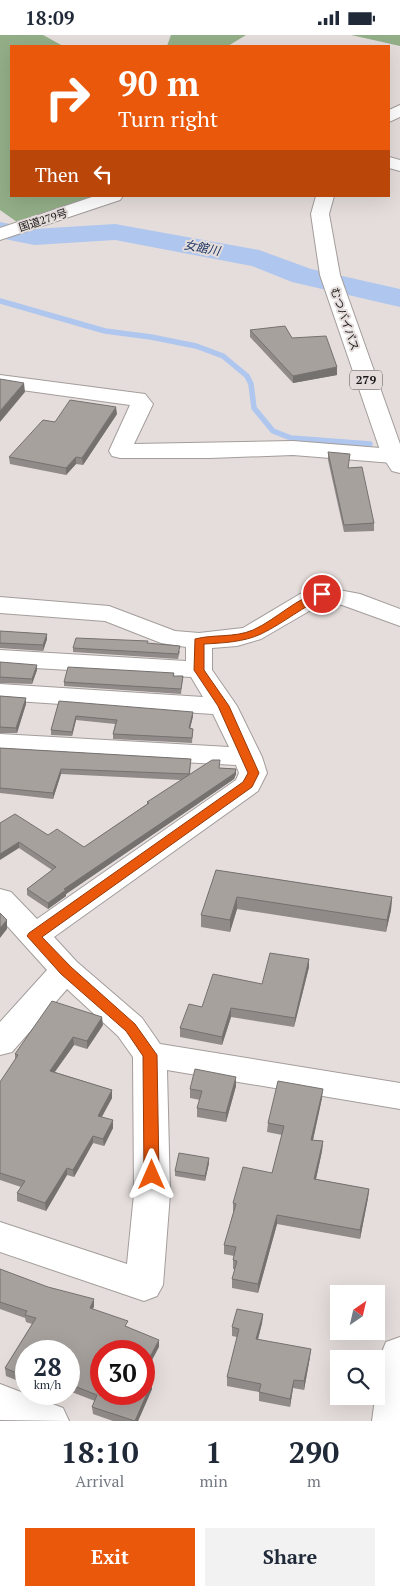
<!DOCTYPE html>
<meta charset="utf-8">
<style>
body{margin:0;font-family:"PT Serif","Noto Sans JP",serif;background:#f2f2f3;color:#1f2937;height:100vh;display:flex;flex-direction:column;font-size:19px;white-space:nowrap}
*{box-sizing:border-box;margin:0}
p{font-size:16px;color:#747a83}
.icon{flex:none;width:28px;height:28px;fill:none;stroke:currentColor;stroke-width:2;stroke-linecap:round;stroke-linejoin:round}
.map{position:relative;height:1386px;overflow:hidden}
.panel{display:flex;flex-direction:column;background:#fff;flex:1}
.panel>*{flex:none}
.hud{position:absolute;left:10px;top:10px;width:380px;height:152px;border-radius:0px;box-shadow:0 5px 20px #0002;background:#ea580c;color:#fff;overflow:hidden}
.needle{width:32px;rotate:34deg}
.fabs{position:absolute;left:330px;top:1250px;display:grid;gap:10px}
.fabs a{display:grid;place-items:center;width:55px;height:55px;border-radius:0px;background:#fff;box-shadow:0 5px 20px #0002;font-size:25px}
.speed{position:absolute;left:15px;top:1305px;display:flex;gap:10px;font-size:25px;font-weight:700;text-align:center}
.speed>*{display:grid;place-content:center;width:65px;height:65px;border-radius:50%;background:#fff;box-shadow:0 5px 20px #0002;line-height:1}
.speed small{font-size:12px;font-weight:400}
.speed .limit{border:8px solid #d22;background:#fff;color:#111}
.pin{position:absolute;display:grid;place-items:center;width:42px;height:42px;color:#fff;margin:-21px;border:2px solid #fff;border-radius:50%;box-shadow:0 1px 5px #0007}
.me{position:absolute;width:55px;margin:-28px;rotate:0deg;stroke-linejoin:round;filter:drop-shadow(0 0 4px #0008)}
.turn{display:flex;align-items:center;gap:18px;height:105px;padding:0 25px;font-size:22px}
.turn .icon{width:65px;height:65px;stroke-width:2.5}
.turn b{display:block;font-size:35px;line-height:42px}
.then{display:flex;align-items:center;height:48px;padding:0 25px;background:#0003;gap:10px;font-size:19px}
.eta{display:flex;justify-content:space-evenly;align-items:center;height:85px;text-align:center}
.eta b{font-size:30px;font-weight:600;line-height:35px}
.button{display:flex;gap:10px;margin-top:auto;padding:10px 25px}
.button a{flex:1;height:58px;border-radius:0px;background:#ea580c;color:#fff;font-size:20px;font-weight:600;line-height:58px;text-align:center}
.button a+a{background:#f2f2f3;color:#1f2937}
.status{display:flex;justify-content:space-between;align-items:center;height:35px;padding:0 25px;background:#fff;direction:ltr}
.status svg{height:14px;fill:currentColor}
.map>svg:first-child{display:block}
</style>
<div class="status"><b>18:09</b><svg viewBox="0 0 49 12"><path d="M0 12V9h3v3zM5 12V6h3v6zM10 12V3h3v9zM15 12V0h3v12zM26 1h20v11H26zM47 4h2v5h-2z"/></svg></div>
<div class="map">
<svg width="400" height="1386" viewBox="0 0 400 1386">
<rect width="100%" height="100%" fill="#e4dddb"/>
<path fill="#93af88" d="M0,0H43L63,11H11V161H94L17,187L0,175Z
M171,0H246L228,11H167Z
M351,0H400V11Z"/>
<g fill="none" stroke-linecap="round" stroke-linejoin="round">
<path stroke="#afc6ef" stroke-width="5.5" d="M0,266L105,296L151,302L196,311L223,321L247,341L251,349L254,373L273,396L291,403L370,409"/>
<path fill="#afc6ef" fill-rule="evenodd" d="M0,187L34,194L115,189L259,215L311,234L400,254V272L292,247L252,231L115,205L34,210L0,203Z"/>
<g stroke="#a39d9b" stroke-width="2">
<path id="minor" d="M389,122L400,125V136L389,133Z
M0,340L145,359L153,369L134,409L293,406L393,414L400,416V426L393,428L293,420L210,423H120L112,421L109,416L130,370L0,352Z
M323,552L360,559L400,574V591L342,570L323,568L261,604L237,611L212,613V635L237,671L262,722L267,738L258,756L54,902L77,927L142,983L160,1009L400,1048V1074L167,1035L170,1159L163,1250L157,1261L144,1266L0,1217V1187L127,1229L134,1159L133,1022L118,1001L67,954L12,1017L0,1020V987L47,935L0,883V854L11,857L37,884L236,745L239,738L236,730L0,717V699L229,712L213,679L0,665V649L203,662L191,642L0,631V615L186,626V612L161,608L105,586L0,578V562L109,571L175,596L199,598L243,593L300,559Z
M0,1349L63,1373L69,1386L0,1385Z"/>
</g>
<g stroke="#a39d9b" stroke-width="2">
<path id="highway" d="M400,70V82L389,87V75Z
M95,161H123L120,165L0,205V193Z
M316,161H334L329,179L340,240L400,409V438L392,436L382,421L320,240L311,179Z
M400,1302V1386H372L381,1319L386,1307Z"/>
</g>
<use href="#minor" fill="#fff" fill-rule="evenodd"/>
<use href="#highway" fill="#fff" fill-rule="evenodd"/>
</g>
<path fill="#908a88" d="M250,295L292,303L337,332V340L293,348L250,302Z
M117,379L83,430L76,429L66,440L10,429L9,422L55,387Z
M328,417L349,433L374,488V496L344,497L328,425Z
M0,596L47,599V604L43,616L0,613Z
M73,613L180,616L178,624L73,617Z
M0,627L37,635L32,649L0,648Z
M174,638V641H183L181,659L64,651V647Z
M0,661L26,663V669L17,698H0Z
M59,666L193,681L190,693L193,694L192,708L113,704V699L115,689L76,685L72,701L51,700V695Z
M0,713L191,724L190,739L220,733L236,734V739L234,744L66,859V861L48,874L27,860V854L52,835L19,813L0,788L48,800L84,812L147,769V767L181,745L61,739L53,764L0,758Z
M216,835L392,862L391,875L386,897L237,874L230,897L201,892V880Z
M309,924V932L294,992L231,982L222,1010L180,1002V993L202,972L262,949Z
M103,990L87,1014L74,1010L55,1037L112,1055V1063L102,1082L113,1093L104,1111L93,1108L74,1142L67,1140L46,1176L17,1166V1158L21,1152L0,1145V1047L15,1025V1019Z
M236,1051L226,1087L197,1082V1073L200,1065L190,1063V1054Z
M322,1063L313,1105L323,1106L322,1116L316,1144L369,1154L368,1163L360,1204L277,1189L258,1258L232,1253V1244L235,1234H233V1225L234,1221L224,1219V1210L233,1178V1168L272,1138L282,1100L267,1097L268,1088Z
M209,1128L205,1146L175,1141V1136Z
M0,1234L94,1271L93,1274L128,1292L159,1312L101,1316L152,1354L138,1386H113L93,1379L92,1372L95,1366L69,1356V1316H26V1349L6,1341L5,1333L32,1289L26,1287L25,1283L0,1274Z
M263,1279L262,1288L258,1304L310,1322L304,1355L293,1353L290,1372L259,1366V1357L227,1351V1342L237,1302L232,1301V1292Z"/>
<path fill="#75716f" d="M337,332V340L293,348V341Z
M24,348L25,357L0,387V376Z
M116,372L117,379L83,430L82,423Z
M76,422V429L66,440V433Z
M47,599V604L43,616V610Z
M37,630V635L32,649V644Z
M26,663V669L17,698L16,693Z
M193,677V681L189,698V693Z
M76,681V685L72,701V697Z
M61,734V739L53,764V758Z
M236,734V739L234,744L66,859V861L48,874V868L64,854Z
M19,807V813L0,825V819Z
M237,862V874L230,897V885Z
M392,862L391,875L386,897L387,885Z
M7,885V894L0,903V893Z
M309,924V932L294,992L295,983Z
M231,973V982L222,1010V1002Z
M102,982L103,990L87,1014V1006Z
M73,1002L74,1010L50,1043V1036Z
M236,1042V1051L226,1087V1078Z
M323,1054L322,1063L311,1114V1105Z
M112,1055V1063L98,1088V1081Z
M113,1085V1093L104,1111L103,1104Z
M93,1101V1108L74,1142L73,1135Z
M323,1106L322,1116L314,1153V1144Z
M209,1123V1128L205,1146V1141Z
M67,1133V1140L46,1176L45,1168Z
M369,1154L368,1163L360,1204V1195Z
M277,1180V1189L258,1258V1249Z
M94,1264V1271L90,1280V1273Z
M263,1279L262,1288L256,1312V1304Z
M159,1305V1312L144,1340V1333Z
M311,1314L310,1322L304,1355V1346Z
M294,1345L293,1353L290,1372V1364Z
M152,1347V1354L138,1386H135Z"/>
<path fill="#a7a19e" stroke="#75716f" d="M285,291L292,303L326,301L337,332L293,341L250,295Z
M0,344L24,348L0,376Z
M70,365L116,372L82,423L76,422L66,433L9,422L43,385L55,387Z
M328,417L350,419L348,433L362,432L374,488L344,490Z
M0,596L47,599L43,610L0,608Z
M76,603L148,606L147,608L180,611L178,619L73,613Z
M0,627L37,630L32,644L0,642Z
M68,632L174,638L173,641H183L181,654L64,647Z
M0,661L26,663L16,693L0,692Z
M59,666L193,677L189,693L193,694L192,703L113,699L117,685L76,681L72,697L51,695Z
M0,713L191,724L189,739L61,734L53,758L0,753Z
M212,725H220L219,733L236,734L235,738L64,854L66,855L48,868L27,854L56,832L19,807L0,819V788L15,779L48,800L57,794L84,812L149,768L147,767Z
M216,835L392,862L387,885L237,862L230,885L201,880Z
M0,878L7,885L0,893Z
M270,918L309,924L295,983L231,973L222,1002L180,993L189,969L202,972L213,939L262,949Z
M52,966L102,982L87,1006L73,1002L50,1036L112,1055L98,1081L113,1085L103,1104L93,1101L73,1135L67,1133L45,1168L17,1158L25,1146L0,1138V1047L18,1020L15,1019Z
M195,1034L236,1042L226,1078L197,1073L202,1056L190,1054Z
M278,1046L323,1054L311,1105L323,1106L314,1144L369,1154L360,1195L277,1180L258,1249L232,1244L237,1226L233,1225L236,1212L224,1210L236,1169L233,1168L243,1132L272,1138L284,1091L268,1088Z
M179,1118L209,1123L205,1141L175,1136Z
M0,1234L48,1252L94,1264L90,1273L128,1286L125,1291L159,1305L144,1333V1316H101V1359H144V1344L152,1347L135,1386L92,1372L97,1360L69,1349V1316H26V1342L5,1333L36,1283L25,1280L27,1276L0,1267Z
M237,1274L263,1279L256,1304L311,1314L304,1346L294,1345L290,1364L259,1357L261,1349L227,1342L239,1294L232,1292Z"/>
<path fill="#ea580c" stroke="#983908" d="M322,556L326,557L327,559L326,562C303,571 284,588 261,599C244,607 223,608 204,609V635L229,671L259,738L252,752L42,902L71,932L135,989L157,1020L159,1140L157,1144L152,1145L146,1144L144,1140L143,1021L126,996L61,939L27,901L29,898L243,747L248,738L218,671L194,635L195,604C214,599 234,603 253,595C277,584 296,563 322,556Z"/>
<g text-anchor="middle" stroke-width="4" stroke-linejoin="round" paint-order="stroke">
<g font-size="11" fill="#1a1817" stroke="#e4dddb">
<text transform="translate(43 185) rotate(-18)" y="4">国道279号</text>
<text transform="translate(345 284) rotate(71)" y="4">むつバイパス</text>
</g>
<g font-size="12" font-style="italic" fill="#152e5f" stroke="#e4dddb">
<text transform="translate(202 213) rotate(11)" y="4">女館川</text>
</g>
<rect fill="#e4dddb" stroke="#575352" stroke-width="1" x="350" y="335.5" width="32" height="19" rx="4"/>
<g font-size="12" font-weight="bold" fill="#1a1817">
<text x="366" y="349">279</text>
</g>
</g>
</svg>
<div class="fabs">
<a><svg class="needle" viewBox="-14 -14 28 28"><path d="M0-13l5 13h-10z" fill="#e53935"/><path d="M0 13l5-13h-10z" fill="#747a83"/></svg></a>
<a><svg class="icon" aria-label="search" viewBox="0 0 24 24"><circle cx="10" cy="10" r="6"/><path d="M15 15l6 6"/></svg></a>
</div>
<div class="speed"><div>28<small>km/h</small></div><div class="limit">30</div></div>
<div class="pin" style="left:322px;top:559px;background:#d93025"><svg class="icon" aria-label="arrive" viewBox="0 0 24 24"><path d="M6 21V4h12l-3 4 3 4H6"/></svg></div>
<svg class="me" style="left:152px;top:1140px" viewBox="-20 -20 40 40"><path d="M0-17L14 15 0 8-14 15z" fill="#ea580c" stroke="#fff" stroke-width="4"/></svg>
<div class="hud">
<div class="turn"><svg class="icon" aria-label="right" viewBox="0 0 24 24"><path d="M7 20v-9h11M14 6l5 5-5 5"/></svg><div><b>90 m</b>Turn right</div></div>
<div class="then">Then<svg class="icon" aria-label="left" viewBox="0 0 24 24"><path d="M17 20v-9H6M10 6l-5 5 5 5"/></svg></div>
</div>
</div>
<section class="panel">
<div class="eta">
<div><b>18:10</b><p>Arrival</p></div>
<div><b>1</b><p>min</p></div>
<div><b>290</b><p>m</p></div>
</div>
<div class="button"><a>Exit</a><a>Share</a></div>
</section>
